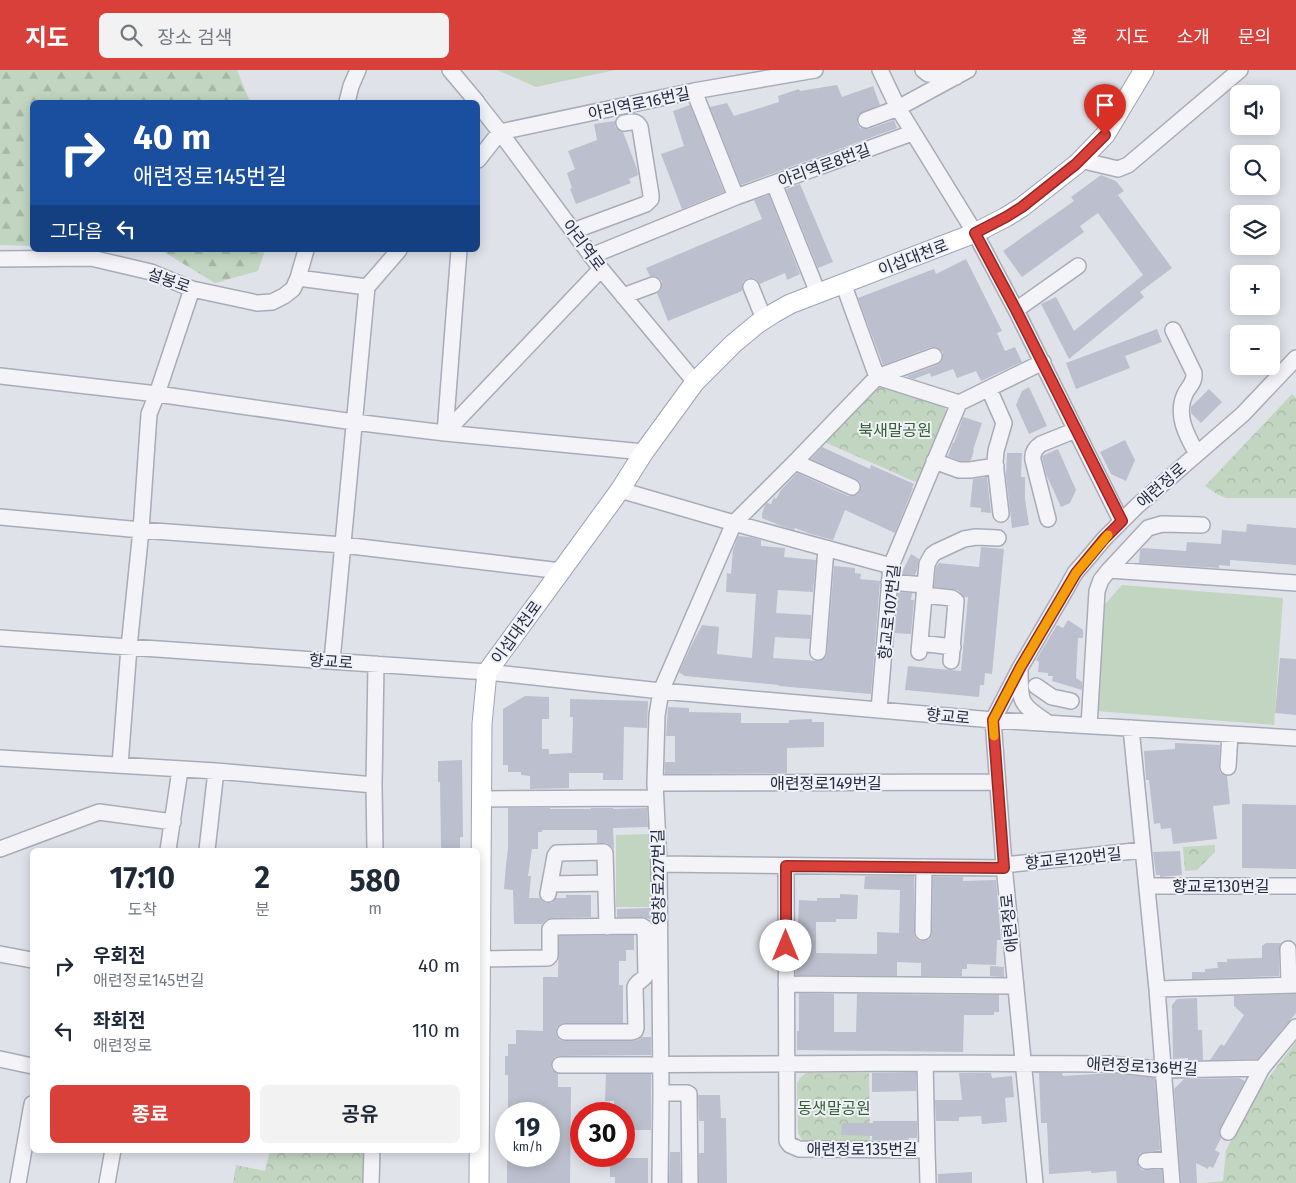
<!DOCTYPE html>
<html lang="ko">
<meta charset="utf-8">
<style>
body{margin:0;font-family:"Fira Sans","Noto Sans KR",sans-serif;background:#f2f2f3;color:#1f2937;height:100vh;display:flex;flex-direction:column;font-size:19px;white-space:nowrap}
*{box-sizing:border-box;margin:0}
p{font-size:16px;color:#747a83}
.icon{flex:none;width:28px;height:28px;fill:none;stroke:currentColor;stroke-width:2;stroke-linecap:round;stroke-linejoin:round}
.map{position:relative;flex:1;overflow:hidden}
.panel{position:absolute;left:30px;top:778px;width:450px;height:305px;display:flex;flex-direction:column;background:#fff;border-radius:8px;box-shadow:0 2px 12px #0003}
.panel>*{flex:none}
.banner{position:absolute;left:30px;top:30px;width:450px;height:152px;border-radius:8px;box-shadow:0 2px 12px #0003;background:#1a4fa0;color:#fff;overflow:hidden}
.controls{position:absolute;left:1230px;top:15px;display:grid;gap:10px}
.controls a{display:grid;place-items:center;width:50px;height:50px;border-radius:8px;background:#fff;box-shadow:0 2px 12px #0003;font-size:25px}
.speed{position:absolute;left:495px;top:1032px;display:flex;gap:10px;font-size:25px;font-weight:700;text-align:center}
.speed>*{display:grid;place-content:center;width:65px;height:65px;border-radius:50%;background:#fff;box-shadow:0 2px 12px #0003;line-height:1}
.speed small{font-size:12px;font-weight:400}
.speed .limit{border:8px solid #d22;background:#fff;color:#111}
.pin{position:absolute;display:grid;place-items:center;width:42px;height:42px;color:#fff;margin:-51px -21px;border-radius:50% 50% 50% 0;rotate:-45deg;box-shadow:0 0 5px #0007}
.pin .icon{rotate:45deg}
.me{position:absolute;width:55px;margin:-28px;rotate:0deg;stroke-linejoin:round;filter:drop-shadow(0 0 4px #0008)}
.turn{display:flex;align-items:center;gap:18px;height:105px;padding:0 20px;font-size:22px}
.turn .icon{width:65px;height:65px;stroke-width:2.5}
.turn b{display:block;font-size:35px;line-height:42px}
.then{display:flex;align-items:center;height:48px;padding:0 20px;background:#0003;gap:10px;font-size:19px}
.eta{display:flex;justify-content:space-evenly;align-items:center;height:85px;text-align:center}
.eta b{font-size:30px;font-weight:700;line-height:35px}
.button{display:flex;gap:10px;margin-top:auto;padding:10px 20px}
.button a{flex:1;height:58px;border-radius:8px;background:#da403a;color:#fff;font-size:20px;font-weight:700;line-height:58px;text-align:center}
.button a+a{background:#f2f2f3;color:#1f2937}
ul{padding:0;list-style:none}
li{display:flex;align-items:center;gap:15px;height:65px;padding:0 20px}
li div{flex:1}
li b{display:block;font-size:19px}
li em{font-style:normal}
header{display:flex;align-items:center;gap:30px;box-sizing:border-box;height:70px;padding:0 25px;background:#da403a;color:#fff}
header strong{font-size:24px}
nav{display:flex;gap:28px;margin-inline-start:auto;font-size:18px}
.search{width:350px;height:45px;background:#f2f2f3;display:flex;align-items:center;gap:12px;box-sizing:border-box;padding:0 18px;border-radius:8px;color:#747a83;font-size:19px}
.map>svg:first-child{display:block}
</style>
<header>
<strong>지도</strong>
<div class="search"><svg class="icon" aria-label="search" viewBox="0 0 24 24"><circle cx="10" cy="10" r="6"/><path d="M15 15l6 6"/></svg>장소 검색</div>
<nav><a>홈</a><a>지도</a><a>소개</a><a>문의</a></nav>
</header>
<div class="map">
<svg width="1296" height="1113" viewBox="0 0 1296 1113">
<defs>
<pattern id="forest-firs" width="22" height="20" patternUnits="userSpaceOnUse" patternTransform="scale(1.25)"><rect width="22" height="20" fill="#c1d5c0"/><path d="M5 1l3.5 6h-7zM16 11l3.5 6h-7z" fill="#a6b7a6"/></pattern>
<pattern id="park-crowns" width="20" height="18" patternUnits="userSpaceOnUse" patternTransform="scale(1.25)"><rect width="20" height="18" fill="#c1d5c0"/><path d="M2 6a3 3 0 1 1 6 0M12 15a3 3 0 1 1 6 0" fill="none" stroke="#a6b7a6"/></pattern>
</defs>
<rect width="100%" height="100%" fill="#e0e2ea"/>
<path fill="url(#forest-firs)" d="M0,0H237L250,32H32V176L0,175Z
M147,180H265L258,201L215,213L164,182Z"/>
<path fill="url(#park-crowns)" d="M878,311L944,336L946,341L945,345L918,413L822,371Z
M1292,324L1296,328V428H1226L1217,424L1205,416Z
M1215,775V782L1197,800L1185,801L1183,777Z
M1296,972V1113H1202L1223,1111L1226,1080L1256,1024Z
M806,1003H869L870,1073H804L798,1063L797,1013L800,1008Z
M270,1080H366L364,1113H233L236,1095L265,1101Z"/>
<path fill="#c1d5c0" d="M497,0H615L536,17Z
M887,347L892,372L877,375L872,351Z
M1122,515L1283,528L1274,655L1096,641L1104,535Z
M651,764L652,837H616V765Z"/>
<path fill="#bcbfcd" d="M837,15L842,27L873,16L880,35L859,44L857,48V53L860,58L865,59H869L894,50L897,58L741,115L710,37L727,33L734,46L779,32L778,26L799,19L800,21Z
M690,35L724,122L682,139L661,84L684,76L673,41Z
M615,51V55L616,58L623,62L637,99L638,105L629,109L631,113L576,134L570,119L572,118L567,103L575,99L568,81L597,70L594,54Z
M1101,105L1116,111L1124,121L1118,125L1172,198L1140,222L1144,227L1069,289L1041,234L1056,227L1074,261L1143,205L1098,143L1080,156L1084,162L1022,207L1003,181L1074,131L1071,127Z
M800,114L833,192L818,198L786,119Z
M769,125L800,204L787,210L785,203L760,214L756,209L753,208H748L743,212L742,216V221L668,251L657,223L660,221L662,217V211L659,208L655,206H650L646,198L762,149L754,130Z
M966,189L1002,261L997,263L1005,281L1015,277L1022,292L981,311L976,301L957,308L953,299L931,307L930,303L914,309L908,307L907,306L937,295L941,292L943,287V282L940,279L935,277H931L883,295L858,228L934,199L936,204Z
M1157,259L1162,272L1125,286L1130,298L1076,319L1066,293Z
M1029,317L1047,356L1029,364L1016,335L1022,321Z
M1209,319L1222,332L1201,353L1191,343V337Z
M963,347L982,353L973,380H974L971,390L969,391H961L948,386L953,372L954,373Z
M1125,370L1135,390L1126,411L1111,404L1100,382Z
M822,377L870,399L871,395L914,414L912,418H913L895,463L845,440L833,470L811,464L795,458L794,460L781,456L762,448V444L765,435L767,433L771,434L774,427L776,429L781,420L797,403L848,426H854L858,424L860,421L861,416L860,412L856,409L811,389Z
M1058,379L1076,420L1070,433L1061,437L1046,404L1042,387V386Z
M1007,383H1022L1021,407H1025V429L1029,455L1012,458L1006,406Z
M987,407L991,443L981,442V438L970,437L973,409Z
M1247,454L1296,458V495L1230,490V496L1219,495V498L1139,493L1140,480L1143,478L1186,481L1187,472L1221,474L1222,460L1246,462Z
M738,466L750,467L761,470V476L785,478L784,487L816,490L813,522L778,520L776,543L811,545L810,569L775,567L773,588L819,591L826,587L827,583L834,496L855,498V503L861,504L860,509L880,511L871,624L779,616V615L685,606L680,603L679,602L692,574L702,555L719,557L717,584L752,588L756,524L726,522L727,503L731,504L733,480Z
M981,477L1004,479L992,604L985,603L984,615H980L979,627L905,620L908,596L961,601L968,527H964L958,520L953,519L934,517L936,497L939,493L979,497Z
M911,484L919,489L917,500L915,505L901,504Z
M898,522L912,523L911,530H914L911,564L895,563Z
M1068,550L1083,560V568H1078L1076,608L1082,612V620L1052,611L1053,606H1048V603L1038,602L1039,592L1036,590L1057,555L1063,558Z
M1280,588L1296,589V645L1275,643Z
M525,626L549,627V649H542V679H549V684L572,683L573,647H570V629L648,631L647,658L624,657L623,710H603V703H569V718L530,719V706L521,705V702H508V695H503V639Z
M668,637L689,638V642L741,643V653H789V650L812,649V652H824V677L787,678V703L665,704V692H675V666H666Z
M1175,673L1220,675L1219,697L1220,702L1222,704L1227,706L1230,734L1213,736L1217,769L1173,774L1171,758L1161,759L1160,753L1154,754L1149,710H1146L1144,681L1175,679Z
M462,690L463,767H460V780H444L441,777L440,712H438V691Z
M1242,734L1296,735V799L1242,798Z
M508,738H550V739H591V738H613V739L647,738L648,757L613,758L614,779L607,773H597V760H542V762H538V779H532L528,806H531L529,828H540L542,831L547,833H552L556,828H566V825H591V847L552,848L546,850L542,854H514L513,820L504,819L506,795L508,778Z
M1180,781L1182,805L1160,807V805H1156L1153,782Z
M865,806H914V862L915,867L918,870L922,871L928,870L931,867L932,863L933,807H963V811L996,810L1001,870H997L996,895L967,894V899H962V906H921V893L897,892V906L796,905L799,830L817,831V828H840V824L858,825L857,849H836V852H816V883L877,884V862L899,863L900,820L864,819Z
M650,838V849L642,847H617V839Z
M634,865V880H626V891H619V915H623V953H565L561,954L557,957L556,962L557,966L560,970L565,971H632L638,970L642,967H651V985L560,986L555,987L552,991L551,996L552,1000L558,1004V1017H571L570,1113H507V1086H549V1044H508V1005H505V986H508V974H516V960L543,961V907H558L559,866Z
M1266,873H1281L1279,879V906L1192,909V902H1205V899L1218,898L1217,892H1227V889L1262,888V876Z
M990,896L1004,897V907L990,906Z
M799,923L834,924V962H856L857,924L999,925V942H994V945H964L963,982L797,980V961H799Z
M1296,924V943L1258,989L1210,990L1221,974L1224,976L1244,945L1234,936V926Z
M1197,928L1198,960H1202L1203,990H1188V988L1173,989L1172,935L1177,929Z
M916,1002V1021L872,1022V1003Z
M959,1003H991L992,1008L1012,1006L1014,1027L1005,1028L1007,1052L982,1054L981,1046L959,1047V1051H936L935,1030H962Z
M1039,1003H1062L1063,1006L1110,1003L1155,1008L1160,1080L1141,1083L1138,1087L1137,1091L1139,1097L1142,1100L1162,1099L1163,1113H1117L1116,1101L1091,1103V1101L1049,1104L1047,1053H1041Z
M606,1004H651V1060H624V1044H614V1031H605Z
M1239,1008L1245,1011L1220,1058L1219,1063L1221,1068L1215,1080L1220,1083L1213,1098L1209,1096L1208,1099L1196,1093L1197,1113H1181L1174,1019L1184,1009Z
M698,1025H720L721,1048H726L727,1113H699V1083H704V1051H699Z
M873,1051H917V1068H908L909,1070H872V1066L841,1065L842,1053H873Z
M670,1082H680L681,1113H669Z
M610,1088H648V1113H615V1107H610Z
M972,1102V1113H938V1104Z"/>
<g fill="none" stroke-linecap="round" stroke-linejoin="round">
<g stroke="#a8abb8" stroke-width="18">
<path id="minor" d="M450,0L477,32
M880,0L898,38L975,163L1016,240L1121,451
M923,0L928,4L956,7
M694,21L736,127
M347,32L351,16L358,0
M478,34L500,62L601,199L695,312
M866,50L898,38L968,0
M478,90L500,62L694,21L815,0
M1080,90L1118,99L1128,95L1240,0
M777,121L818,223
M573,161L646,134L651,129V125L640,57C636,50 631,52 624,53
M591,186L736,127L912,63
M0,189L91,188L151,202L192,219L257,233L272,232L284,226L293,219L298,208L306,180
M298,208L367,217L332,591
M843,213L877,307L959,333
M367,217L399,180
M751,217L764,249
M623,226L653,215
M1016,240L1078,196
M1173,260L1194,303C1195,313 1188,317 1185,324C1175,345 1187,366 1197,384
M0,306L157,324L354,352L445,363L644,382
M989,319L1004,353L996,381L995,392L1001,444
M445,363L601,199
M445,363L459,180
M934,391L959,400H970L996,396
M795,392L852,417
M620,420L734,453L891,496
M0,447L141,460L343,475L561,501
M1048,449L1033,390C1032,383 1035,378 1041,374L1076,360
M1109,500L1148,458L1162,454L1202,455
M889,512L925,515
M924,525L952,528L956,531L951,591
M0,568L487,602L661,621L993,650L1296,668
M920,573L953,577
M818,582L826,478
M919,582L927,494L932,485L936,482L964,469L976,467L998,468
M1020,600C1020,635 1020,633 1048,653
M1036,616L1052,627L1071,631
M879,640L891,496L959,333L1043,292
M1089,656L1097,521L1101,510L1109,500L1296,513
M1131,658L1157,919L1172,1113
M0,688L216,701L374,715
M120,695L129,577L141,460L149,344L157,324L192,219
M1228,697L1230,664
M655,713L997,712
M482,729L655,728
M0,779L99,742L173,752
M168,780L180,700
M207,780L216,701
M375,780L374,715L376,594
M659,794L1004,798
M1004,795L1143,780
M786,796L787,1071L790,1075L799,1079L927,1080L928,1113
M550,814L606,813
M1147,816H1296
M548,824L555,786L557,783L604,782L605,783L607,857
M923,862L924,797
M1288,879L1289,915
M0,884L32,890
M481,889L548,888L550,886V859L552,857L642,856L645,858L646,905C644,910 637,911 635,917L636,958L635,961L632,962H565
M786,914L1016,916
M1157,919L1296,915
M0,989L32,996
M925,993L927,1080
M560,995L925,993L1111,994L1164,1000L1262,998
M661,1023H687L689,1024L690,1113
M1228,1062L1262,998L1296,957
M1146,1091L1170,1089
M18,1113L32,1034
M107,1113L113,1080
M371,1113L372,1080
M660,1113L661,1023L659,794L655,713L657,645L661,621L734,453L795,392L877,307L934,286
M1035,1113L1004,795L993,650L1020,598L1065,521L1075,503L1088,488L1104,469L1137,436L1243,344L1296,288"/>
</g>
<g stroke="#9ea3b7" stroke-width="21">
<path id="major" d="M479,1113L482,654L487,602L561,501L620,420L644,382L695,312L733,274L757,254L774,243L790,234L975,163L1006,147L1022,137L1077,94L1105,65L1144,0"/>
</g>
<use href="#minor" stroke="#f3f3f8" stroke-width="15"/>
<use href="#major" stroke="#fff" stroke-width="19"/>
</g>
<g fill="none" stroke-linecap="round" stroke-linejoin="round">
<g stroke="#8e2a26" stroke-width="12">
<path id="route" d="M786,876V796L1004,798L993,650L1020,598L1076,503L1104,469L1122,451L1016,240L975,163L1006,147L1022,137L1076,94L1105,65"/>
</g>
<use href="#route" stroke="#da403a" stroke-width="9"/>
<path stroke="#f59e0b" stroke-width="9" d="M994,666L993,650L1020,598L1076,503L1108,465"/>
</g>
<g text-anchor="middle" stroke-width="4" stroke-linejoin="round" paint-order="stroke">
<g font-size="16" fill="#272c43" stroke="#eff1f7">
<text transform="translate(639 33) rotate(-12)" y="6">아리역로16번길</text>
<text transform="translate(824 95) rotate(-20)" y="6">아리역로8번길</text>
<text transform="translate(584 175) rotate(53)" y="6">아리역로</text>
<text transform="translate(913 187) rotate(-21)" y="6">이섭대천로</text>
<text transform="translate(169 210) rotate(19)" y="6">설봉로</text>
<text transform="translate(1161 415) rotate(-41)" y="6">애련정로</text>
<text transform="translate(889 542) rotate(-84)" y="6">향교로107번길</text>
<text transform="translate(516 562) rotate(-54)" y="6">이섭대천로</text>
<text transform="translate(331 591) rotate(4)" y="6">향교로</text>
<text transform="translate(948 646) rotate(5)" y="6">향교로</text>
<text x="826" y="719">애련정로149번길</text>
<text transform="translate(1073 788) rotate(-6)" y="6">향교로120번길</text>
<text transform="translate(658 807) rotate(-91)" y="6">영창로227번길</text>
<text x="1221" y="822">향교로130번길</text>
<text transform="translate(1009 853) rotate(-96)" y="6">애련정로</text>
<text transform="translate(1142 996) rotate(3)" y="6">애련정로136번길</text>
<text x="862" y="1085">애련정로135번길</text>
</g>
<g font-size="16" fill="#336033" stroke="#eff1f7">
<text x="895" y="366">북새말공원</text>
<text x="834" y="1044">동샛말공원</text>
</g>
</g>
</svg>
<div class="controls">
<a><svg class="icon" aria-label="sound" viewBox="0 0 24 24"><path d="M4 9h4l5-4v14l-5-4H4zM17 9q2 3 0 6"/></svg></a>
<a><svg class="icon" aria-label="search" viewBox="0 0 24 24"><circle cx="10" cy="10" r="6"/><path d="M15 15l6 6"/></svg></a>
<a><svg class="icon" aria-label="layers" viewBox="0 0 24 24"><path d="M12 4l9 5-9 5-9-5zM3 14l9 5 9-5"/></svg></a>
<a>+</a>
<a>−</a>
</div>
<div class="speed"><div>19<small>km/h</small></div><div class="limit">30</div></div>
<div class="pin" style="left:1105px;top:65px;background:#d93025"><svg class="icon" aria-label="arrive" viewBox="0 0 24 24"><path d="M6 21V4h12l-3 4 3 4H6"/></svg></div>
<svg class="me" style="left:786px;top:876px" viewBox="-20 -20 40 40"><circle r="19" fill="#fff"/><path d="M0-13L10 11 0 6-10 11z" fill="#da403a"/></svg>
<div class="banner">
<div class="turn"><svg class="icon" aria-label="right" viewBox="0 0 24 24"><path d="M7 20v-9h11M14 6l5 5-5 5"/></svg><div><b>40 m</b>애련정로145번길</div></div>
<div class="then">그다음<svg class="icon" aria-label="left" viewBox="0 0 24 24"><path d="M17 20v-9H6M10 6l-5 5 5 5"/></svg></div>
</div>
<section class="panel">
<div class="eta">
<div><b>17:10</b><p>도착</p></div>
<div><b>2</b><p>분</p></div>
<div><b>580</b><p>m</p></div>
</div>
<ul>
<li><svg class="icon" aria-label="right" viewBox="0 0 24 24"><path d="M7 20v-9h11M14 6l5 5-5 5"/></svg><div><b>우회전</b><p>애련정로145번길</p></div><em>40 m</em></li>
<li><svg class="icon" aria-label="left" viewBox="0 0 24 24"><path d="M17 20v-9H6M10 6l-5 5 5 5"/></svg><div><b>좌회전</b><p>애련정로</p></div><em>110 m</em></li>
</ul>
<div class="button"><a>종료</a><a>공유</a></div>
</section>
</div>
